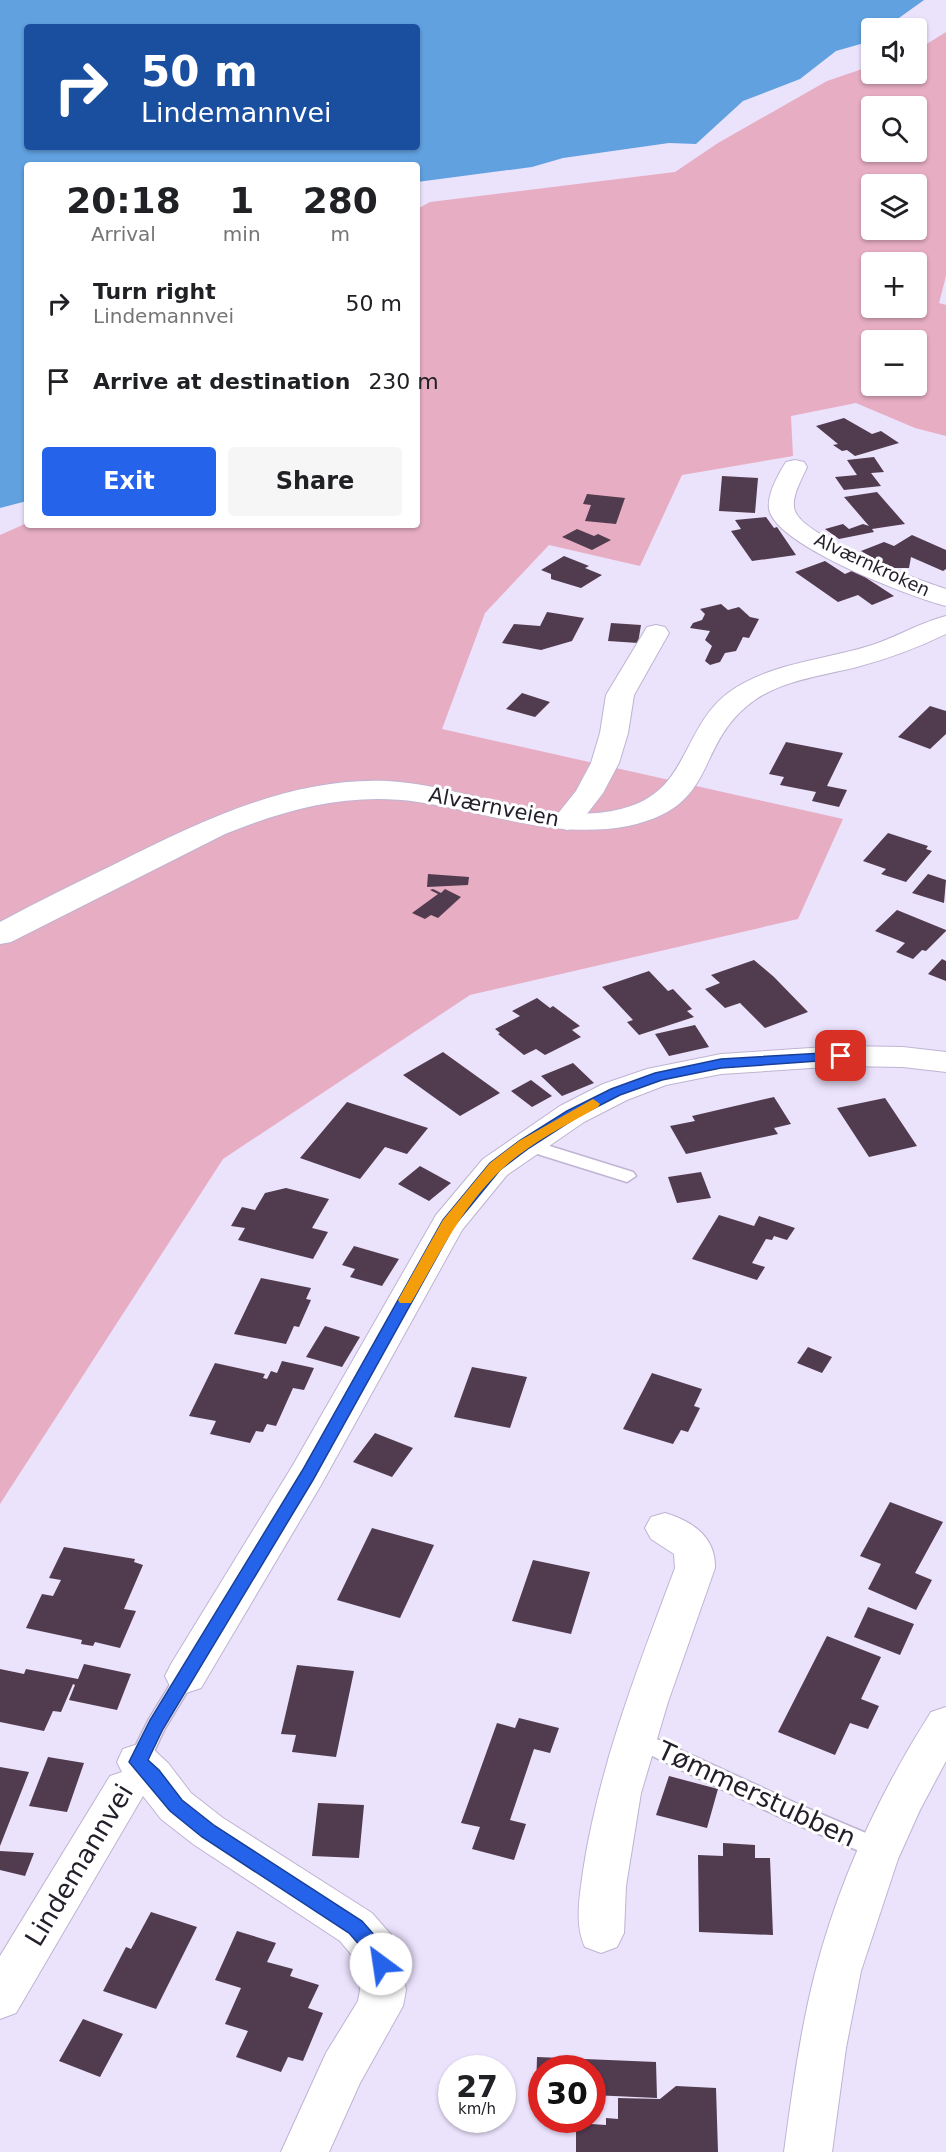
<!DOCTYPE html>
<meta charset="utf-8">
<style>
body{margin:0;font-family:"DejaVu Sans",sans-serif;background:#f6f6f6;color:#202124;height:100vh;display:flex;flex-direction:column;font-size:22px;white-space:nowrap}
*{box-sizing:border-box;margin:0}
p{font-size:20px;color:#757577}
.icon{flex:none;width:33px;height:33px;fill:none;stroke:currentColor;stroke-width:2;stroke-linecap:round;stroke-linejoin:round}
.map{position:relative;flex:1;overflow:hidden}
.sheet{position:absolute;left:24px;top:162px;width:396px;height:366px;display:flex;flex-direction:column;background:#fff;border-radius:6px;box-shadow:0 2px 4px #0004}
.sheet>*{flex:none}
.guide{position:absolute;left:24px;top:24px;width:396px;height:126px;border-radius:6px;box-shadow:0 2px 4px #0004;background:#1a4fa0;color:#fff;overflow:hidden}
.controls{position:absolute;left:861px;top:18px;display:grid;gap:12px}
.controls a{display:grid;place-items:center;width:66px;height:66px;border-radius:6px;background:#fff;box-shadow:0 2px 4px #0004;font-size:30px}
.speed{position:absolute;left:438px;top:2055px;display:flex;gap:12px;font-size:30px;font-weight:700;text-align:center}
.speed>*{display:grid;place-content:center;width:78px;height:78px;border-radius:50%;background:#fff;box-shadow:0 2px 4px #0004;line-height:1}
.speed small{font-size:15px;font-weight:400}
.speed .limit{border:9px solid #d22;background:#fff;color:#111}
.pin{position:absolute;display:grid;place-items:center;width:51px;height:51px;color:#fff;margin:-26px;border-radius:12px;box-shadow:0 3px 9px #0006}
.me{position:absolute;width:66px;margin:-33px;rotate:329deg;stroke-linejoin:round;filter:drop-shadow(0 0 4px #0008)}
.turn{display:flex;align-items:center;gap:21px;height:126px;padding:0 18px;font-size:27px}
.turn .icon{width:78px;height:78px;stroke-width:2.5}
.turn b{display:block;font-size:42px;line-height:51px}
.eta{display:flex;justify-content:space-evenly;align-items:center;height:102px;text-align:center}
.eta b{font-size:36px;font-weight:800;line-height:42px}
.action{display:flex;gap:12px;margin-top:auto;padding:12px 18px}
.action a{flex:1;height:69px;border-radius:6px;background:#2563eb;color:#fff;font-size:24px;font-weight:800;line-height:69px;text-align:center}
.action a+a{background:#f6f6f6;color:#202124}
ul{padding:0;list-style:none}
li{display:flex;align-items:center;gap:18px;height:78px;padding:0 18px}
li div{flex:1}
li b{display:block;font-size:22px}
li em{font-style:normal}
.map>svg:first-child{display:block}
</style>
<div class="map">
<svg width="946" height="2152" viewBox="0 0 946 2152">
<rect width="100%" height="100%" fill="#ebe2fc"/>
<path fill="#e7adc3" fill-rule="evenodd" d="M946,32V276L939,303L946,305V436L915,428L856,403L791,416L793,456L682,475L640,566L549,545L485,613L442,729L843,819L798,919L470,995L223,1159L0,1504V535L27,523L417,525V394L420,391L417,390V209L430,202L675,172L718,143L827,81L871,66L872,74H916L917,50ZM872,106H916V152H872ZM872,184H916V230H872ZM872,262H916V308H872ZM872,340H916V386H872Z"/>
<path fill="#61a1df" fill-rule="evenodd" d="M0,0H924L885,28H872L871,41L836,51L800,79L743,101L696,144L669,143L563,158L532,167L417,182V165H27V501L0,508ZM27,27H417V147H27Z"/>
<path fill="#513b4f" d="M844,418L872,434L881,431L899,443L855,456L847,450L842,451L833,445L838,444L816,426Z
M874,457L884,472L871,473L881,486L844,490L835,477L857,475L847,460Z
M722,476L758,478L755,513L719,511Z
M877,492L905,524L872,529L874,532L839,539L825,529L843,524L849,529L863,524L869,526L844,497Z
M587,494L625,498L616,524L585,521L591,505L583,504Z
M766,517L774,528L777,527L796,555L752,561L731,531L741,529L735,520Z
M577,529L594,536L598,534L611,540L592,550L562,537Z
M912,535L946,550V569L943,571L911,557L909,568H882V563L861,551L884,542L894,546Z
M564,556L589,566L585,568L602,575L581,588L551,579V574L541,570Z
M825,561L845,574L854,570L894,596L872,605L858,595L838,602L795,572Z
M721,604L728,610L739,607L750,617L759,619L749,638L743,637L736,651L725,653L720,662L710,665L705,661L712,646L705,640L710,631L690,628L693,623L702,620L705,614L700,609Z
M547,612L584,618L572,641L541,650L502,643L514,624L540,626Z
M611,623L641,625L638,643L608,641Z
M522,693L550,702L535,717L506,709Z
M930,706L946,711V734L930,749L898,737Z
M786,742L843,753L827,786L847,790L839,807L812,801L816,792L780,785L784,777L769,774Z
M888,833L928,846L926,849L932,851L906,882L881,874L886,869L863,861Z
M428,874L469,877L468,885L427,887Z
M928,874L946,880L944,903L912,893Z
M433,889L441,893L445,889L461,897L438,918L431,915L425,919L412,913L438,894L430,890Z
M897,910L946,930V931L926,951L922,950L913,959L896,952L905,943L875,931Z
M942,959L946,961V981L928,974Z
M754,960L774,977L808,1012L765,1028L740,1003L725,1008L705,989L720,983L711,975Z
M649,971L668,991L673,989L692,1009L687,1011L694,1017L639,1035L627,1022L633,1020L602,987Z
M537,998L550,1008L553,1006L580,1026L572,1030L581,1037L545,1055L536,1049L524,1055L498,1034L500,1033L495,1029L520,1016L512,1011Z
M695,1025L709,1047L669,1056L655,1034Z
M443,1052L500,1093L460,1116L403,1075Z
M573,1063L594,1083L562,1096L541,1076Z
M531,1080L552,1096L532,1107L511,1091Z
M774,1097L791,1124L774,1128L778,1134L686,1154L670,1126L695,1121L692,1116Z
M885,1098L917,1146L869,1157L837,1108Z
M347,1102L428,1128L407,1154L385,1147L360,1179L300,1158Z
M420,1166L451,1183L429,1201L398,1184Z
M701,1172L711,1198L677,1203L668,1177Z
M286,1188L329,1199L312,1228L328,1232L313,1259L238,1240L245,1228L231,1226L242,1207L255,1210L265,1193Z
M719,1215L754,1226L759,1216L795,1228L787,1240L774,1236L772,1240L766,1239L752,1263L765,1267L757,1280L692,1259Z
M354,1246L399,1259L382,1286L350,1277L355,1269L342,1265Z
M261,1278L311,1288L306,1299L311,1300L299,1327L294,1326L286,1344L234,1334Z
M325,1326L360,1337L342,1367L306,1357Z
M808,1347L832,1357L822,1373L797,1363Z
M282,1361L314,1368L304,1390L293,1388L276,1426L267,1424L263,1432L256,1431L250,1443L210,1434L216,1421L189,1416L215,1363L265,1374L263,1378L267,1379L271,1371L277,1373Z
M472,1367L527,1377L510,1428L454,1417Z
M652,1373L702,1389L694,1406L700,1408L688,1432L681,1430L673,1444L623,1429Z
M375,1433L413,1448L392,1477L353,1462Z
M890,1502L943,1522L915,1573L932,1580L916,1610L868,1589L881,1564L860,1556Z
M372,1528L434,1545L400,1618L337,1600Z
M64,1547L135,1559L134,1562L143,1565L124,1609L136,1611L120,1648L95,1642L93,1646L81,1644L82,1640L26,1628L42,1594L53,1596L61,1580L49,1578Z
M533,1560L590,1572L571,1634L512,1621Z
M868,1607L914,1624L900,1655L854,1637Z
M827,1636L881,1657L861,1699L879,1706L868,1729L850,1723L835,1755L778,1732Z
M84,1664L131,1674L117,1710L69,1700L75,1685L73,1684L61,1712L53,1711L44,1731L0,1722V1669L24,1674L26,1669L78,1679Z
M297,1665L354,1671L336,1757L292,1752L296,1735L281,1734Z
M519,1718L559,1728L550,1753L534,1749L510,1820L526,1824L514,1860L472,1849L480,1827L461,1823L497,1723L515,1728Z
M48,1757L84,1763L67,1812L29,1806Z
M0,1767L29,1772L0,1846Z
M669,1776L718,1789L707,1828L656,1815Z
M318,1803L364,1805L359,1858L312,1856Z
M723,1843L755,1845V1858H770L773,1935L699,1932L698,1855L723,1856Z
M0,1851L34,1853L25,1876L0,1870Z
M151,1912L197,1927L156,2009L103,1991L126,1947L131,1949Z
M237,1931L276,1943L267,1962L293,1969L290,1976L319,1985L308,2008L323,2013L303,2061L288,2057L281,2072L236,2057L248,2031L225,2024L241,1988L215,1980Z
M83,2019L123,2034L100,2077L59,2061Z
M537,2057L656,2062L657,2098L592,2095V2068H542V2093H536Z
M676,2086L716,2088L718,2152H576V2123L606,2125V2118L618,2119V2098L660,2099Z"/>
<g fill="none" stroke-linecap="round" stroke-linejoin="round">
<g stroke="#bfb4d2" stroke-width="3">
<path id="service" d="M524,1138L633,1172L636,1176L627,1182L518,1148L516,1144L518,1140Z
M186,1668L193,1670L196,1676L193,1682L164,1730L144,1773L136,1776L128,1773L125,1767L149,1719L179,1670Z
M635,1729L802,1806L887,1842L890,1849L887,1856L879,1858L871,1856L786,1820L627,1744L624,1738L627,1732Z"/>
</g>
<g stroke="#bfb4d2" stroke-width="2">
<path id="minor" d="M795,460L804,462L807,467C802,479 790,498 795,511C804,537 918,580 946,589V606C911,597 776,546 769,509C767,494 779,473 786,462Z
M656,625L665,627L669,633L634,695L628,733L619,763L603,793L577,827L567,830L557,827L552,821L576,791L591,763L600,733L606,695L647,627Z
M841,1046L903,1047L946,1052V1072L903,1067L841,1066L721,1074L666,1085L627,1100L584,1122L507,1175L462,1230L321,1485L201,1688L186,1693L171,1688L165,1676L171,1664L293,1465L436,1215L483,1159L560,1106L603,1084L647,1069L721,1054Z
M665,1513C692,1521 716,1537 715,1568L668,1702L641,1793L626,1886L624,1933L617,1947L601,1953L585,1947C574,1924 580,1895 583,1871C599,1766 638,1667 675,1568L674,1554L651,1539L645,1528L651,1517Z
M946,1707V1761L920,1810L898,1859L861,1971L846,2048L832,2152H784C792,2092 800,2032 815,1973C839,1880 880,1792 931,1712Z
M138,1744L153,1749L168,1763L191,1793L223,1818L372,1913L393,1937L400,1951L406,1990L403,2006L360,2083L329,2152H281L326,2053L358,2001L360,1990L355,1959L340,1941L193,1844L161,1819L143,1796L16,2013L0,2019V1956L110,1776L122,1772L117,1762L123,1749Z"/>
</g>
<g stroke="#bfb4d2" stroke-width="2">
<path id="secondary" d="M946,616V634C917,648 887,659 857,667C821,676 776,681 747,706C694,750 718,807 628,826C556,840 488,812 418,802C350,792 287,809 225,834L11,942L0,944V922C39,901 78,882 117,863C201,821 291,777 387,781C465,785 544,828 621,809C690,792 680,730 728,693C768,663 826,660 872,645C897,637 921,622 946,616Z"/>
</g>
<use href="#service" fill="#fff" fill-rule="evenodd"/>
<use href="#minor" fill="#fff" fill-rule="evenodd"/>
<use href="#secondary" fill="#fff" fill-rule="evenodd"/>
</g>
<path fill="#2563eb" stroke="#184099" stroke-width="1.5" d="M841,1052L846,1053V1059L721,1068L662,1080L620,1095L577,1117L529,1148L500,1170L454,1226L313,1480L163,1729L148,1760L159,1770L182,1800L215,1826L362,1921L383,1945L390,1964L387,1970L381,1972L374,1970L369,1956L349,1933L202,1837L170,1811L129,1762L150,1720L302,1471L443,1220L490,1163L519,1141L567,1111L611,1089L655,1073L721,1059Z"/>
<path fill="#f59e0b" d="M593,1099L600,1104L598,1107C565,1126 528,1144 501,1170C461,1208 438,1257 411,1303H400L398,1300L443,1220L490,1163L519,1141Z"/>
<g text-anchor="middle" stroke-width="6" stroke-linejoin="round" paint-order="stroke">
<g font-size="18" fill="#231e2a" stroke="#fff">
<text transform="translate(872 565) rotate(25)" y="6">Alværnkroken</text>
</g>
<g font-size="21" fill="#231e2a" stroke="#fff">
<text transform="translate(494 807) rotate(11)" y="7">Alværnveien</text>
</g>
<g font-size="26" fill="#231e2a" stroke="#fff">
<text transform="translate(757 1794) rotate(25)" y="9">Tømmerstubben</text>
<text transform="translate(79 1865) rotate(-59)" y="9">Lindemannvei</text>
</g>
</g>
</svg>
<div class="controls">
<a><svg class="icon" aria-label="sound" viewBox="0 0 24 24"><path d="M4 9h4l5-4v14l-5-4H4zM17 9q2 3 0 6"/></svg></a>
<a><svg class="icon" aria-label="search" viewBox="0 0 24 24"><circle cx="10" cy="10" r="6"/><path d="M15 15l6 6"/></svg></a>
<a><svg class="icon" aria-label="layers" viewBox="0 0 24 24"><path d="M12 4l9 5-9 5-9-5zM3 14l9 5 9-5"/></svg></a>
<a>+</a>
<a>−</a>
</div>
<div class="speed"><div>27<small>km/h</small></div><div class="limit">30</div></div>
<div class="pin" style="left:841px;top:1056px;background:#d93025"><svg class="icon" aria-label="arrive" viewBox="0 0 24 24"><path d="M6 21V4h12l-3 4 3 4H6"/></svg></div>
<svg class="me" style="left:381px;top:1964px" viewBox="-20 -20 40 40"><circle r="19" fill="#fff"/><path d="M0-13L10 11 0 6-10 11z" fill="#2563eb"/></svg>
<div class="guide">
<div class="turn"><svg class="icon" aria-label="right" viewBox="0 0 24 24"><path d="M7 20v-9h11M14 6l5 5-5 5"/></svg><div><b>50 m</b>Lindemannvei</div></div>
</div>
<section class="sheet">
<div class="eta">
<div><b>20:18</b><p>Arrival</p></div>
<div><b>1</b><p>min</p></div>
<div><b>280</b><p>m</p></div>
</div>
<ul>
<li><svg class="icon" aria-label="right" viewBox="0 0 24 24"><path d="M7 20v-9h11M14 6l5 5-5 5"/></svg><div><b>Turn right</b><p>Lindemannvei</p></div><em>50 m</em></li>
<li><svg class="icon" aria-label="arrive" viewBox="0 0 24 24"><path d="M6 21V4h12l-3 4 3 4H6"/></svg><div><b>Arrive at destination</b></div><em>230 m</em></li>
</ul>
<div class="action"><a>Exit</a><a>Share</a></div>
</section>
</div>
